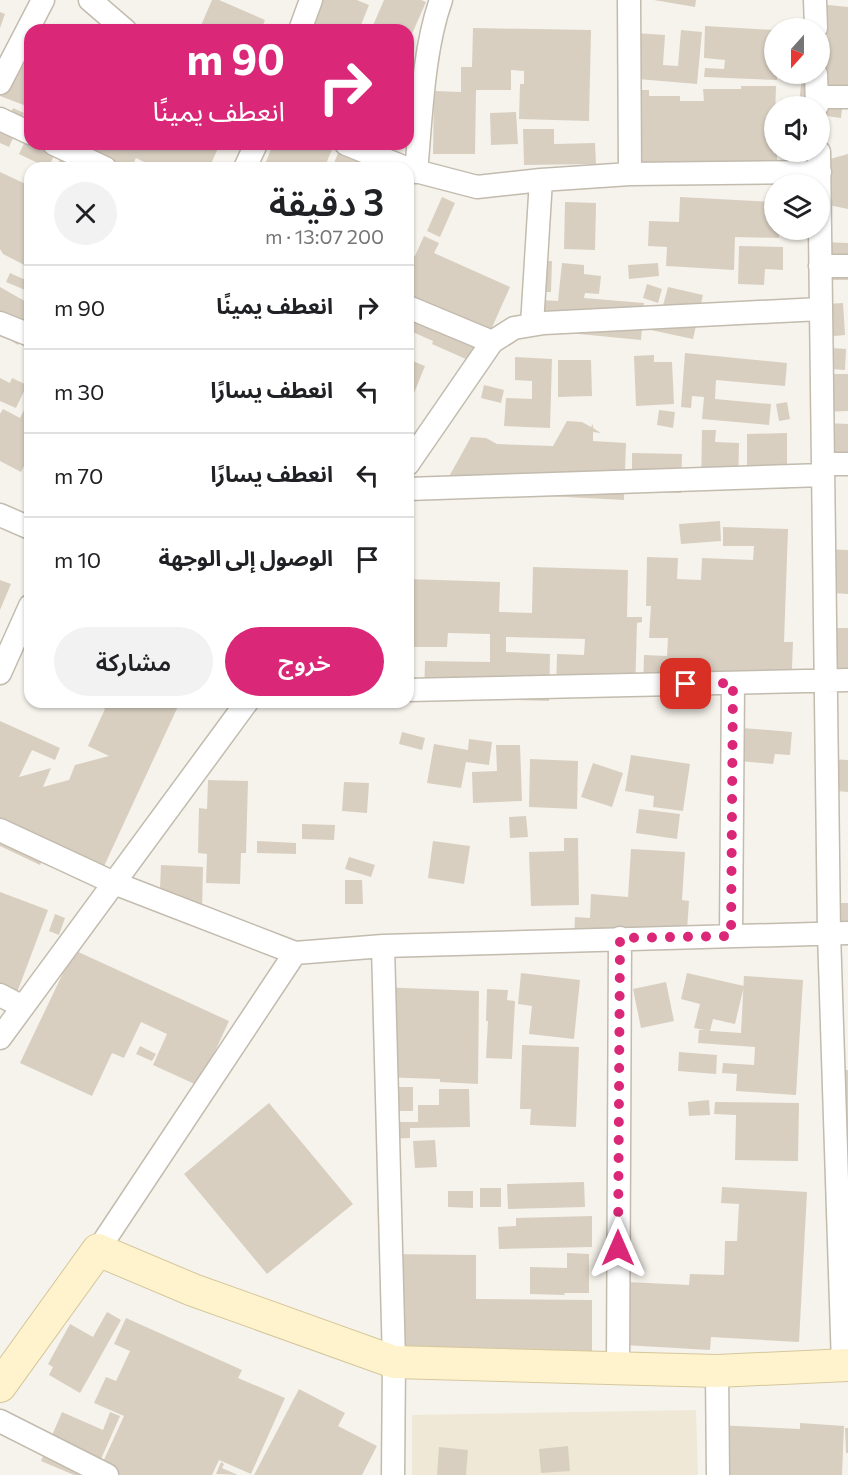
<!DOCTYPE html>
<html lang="ar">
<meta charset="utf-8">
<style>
body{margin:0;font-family:Commissioner,"Noto Sans Arabic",sans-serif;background:#f2f2f2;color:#202124;direction:rtl;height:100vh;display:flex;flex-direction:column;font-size:22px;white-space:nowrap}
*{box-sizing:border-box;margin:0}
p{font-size:20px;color:#757577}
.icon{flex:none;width:33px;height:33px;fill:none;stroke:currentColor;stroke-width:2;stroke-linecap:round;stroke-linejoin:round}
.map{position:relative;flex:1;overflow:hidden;direction:ltr}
.details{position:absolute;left:24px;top:162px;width:390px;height:546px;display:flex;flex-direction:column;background:#fff;border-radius:18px;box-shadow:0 2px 4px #0004;direction:rtl}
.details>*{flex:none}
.banner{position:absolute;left:24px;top:24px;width:390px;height:126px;border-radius:18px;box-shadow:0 2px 4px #0004;direction:rtl;background:#db2777;color:#fff;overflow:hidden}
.needle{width:39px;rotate:201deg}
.fabs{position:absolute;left:764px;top:18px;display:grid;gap:12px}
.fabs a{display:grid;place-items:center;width:66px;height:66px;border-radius:50%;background:#fff;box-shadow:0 2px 4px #0004;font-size:30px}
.pin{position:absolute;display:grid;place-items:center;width:51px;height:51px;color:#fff;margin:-26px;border-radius:12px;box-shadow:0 3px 9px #0006}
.me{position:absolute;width:66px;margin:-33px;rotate:0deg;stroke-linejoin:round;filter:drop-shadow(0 0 4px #0008)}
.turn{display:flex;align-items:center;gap:21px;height:126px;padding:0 30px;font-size:27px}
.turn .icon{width:78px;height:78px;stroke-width:2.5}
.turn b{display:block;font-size:42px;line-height:51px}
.round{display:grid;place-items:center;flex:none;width:63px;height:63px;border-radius:32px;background:#f2f2f2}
.head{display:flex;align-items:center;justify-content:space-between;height:102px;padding:0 30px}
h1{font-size:36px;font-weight:600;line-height:45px}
.cta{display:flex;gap:12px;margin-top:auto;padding:12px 30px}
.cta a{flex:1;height:69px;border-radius:36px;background:#db2777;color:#fff;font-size:24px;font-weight:600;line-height:69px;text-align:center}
.cta a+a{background:#f2f2f2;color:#202124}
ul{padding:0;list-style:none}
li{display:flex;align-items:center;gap:18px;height:84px;padding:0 30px;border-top:2px solid #e0e0e0}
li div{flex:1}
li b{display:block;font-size:22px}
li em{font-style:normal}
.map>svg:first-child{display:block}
</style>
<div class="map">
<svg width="848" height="1475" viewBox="0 0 848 1475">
<rect width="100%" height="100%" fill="#f6f3ec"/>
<path fill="#efe8d6" d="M696,1410L698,1475H412V1415Z"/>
<path fill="#d8cfc1" d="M212,0H219L265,20L261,30H199Z
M317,0H357L369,5L359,30H305Z
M384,0H421L426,2L408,43V30H371Z
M654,0H696L695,7Z
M819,4L848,7V85H845L841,118L819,115V106H799L802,74H819V56L825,57L827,34L819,33Z
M0,12L5,14L0,28Z
M705,26L774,30V74H777V80L704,77L705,68L724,69L725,60L704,58Z
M473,28L591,30L589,121L519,119L520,84H524V71L511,70V90H476L475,154H433L434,91L461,92V67H472Z
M681,30L702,32L697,84L626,78L621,32L665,35L663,65L678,66Z
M30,47V63L18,57Z
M13,61L30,68L29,107L0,96Z
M741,86H776L774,152H777V164L636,165L629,90H649V96H680V101H704L703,89H741Z
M13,108L24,113L9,147L0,143V119L7,122Z
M516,112L518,144L491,145L490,113Z
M523,129H554V144L595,143L596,164L524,165Z
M30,131V144H60L48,168L19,154Z
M78,144L68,168H56L66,146Z
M81,144H220L209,168H156L136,158L131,168H69Z
M273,144H318L332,150L324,168H267L264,167Z
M340,148L387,168H332Z
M848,154V209L819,203L816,163Z
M0,172L30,186V268L3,254L0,249Z
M442,197L455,203L440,237L427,231Z
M680,197L774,202V230H779V238L735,237L734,270L666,266L667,247L648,246L649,221L679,222Z
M565,202L596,203L595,250L564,249Z
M424,236L439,243L434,253L510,287L482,350L474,347L468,360L432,344L433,341L408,330V253L415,256Z
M822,242L848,243V280H822Z
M739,246L783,247V270L765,269L764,285L738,284Z
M536,261H552L551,292H535Z
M562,263L584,265V274L601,276L599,294L585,293L584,298L644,303L641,340L538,330L541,300L558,301Z
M658,263L659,276L629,279L628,265Z
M10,273L30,282V292L6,282Z
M647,284L662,289L658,303L643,298Z
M0,287L30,304V325L18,345L0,334Z
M668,287L703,295L693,339L646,329L651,306L662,309Z
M843,303L845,335L814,338L811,305Z
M819,347L846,349L845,370L817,368Z
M685,353L787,363L785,386L716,380L715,399L771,404L769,425L702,419L704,397L692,396L691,408L681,407Z
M654,355V362H672L674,404L636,406L634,356Z
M515,357L552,359L550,428L504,426L506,398L532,399V381L515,380Z
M408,359L425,366L408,408Z
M558,360H591L592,396L558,397Z
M817,374H848V411L818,412Z
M0,378L10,383L12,378L27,385L16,408L0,401Z
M484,385L504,390L501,403L481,398Z
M30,398V454L21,472L0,461V414L3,409L20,418Z
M787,402L790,419L779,421L776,404Z
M659,410L675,412L673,428L657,425Z
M567,421L582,422L591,427L593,424V428L601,433L593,432V441L626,443L624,500L489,493L497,498L453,496L446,482L471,437L486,438L497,444L553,446Z
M826,423L848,424V472L825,471Z
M702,430H716L715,442L739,443L738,490L701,489Z
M787,433V489H747V434Z
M632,453L682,454L681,493L632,492Z
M720,521L721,541L681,544L679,524Z
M723,527L788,529L784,642H793L791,694L643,689L644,655L667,656L668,638H649L651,606H646L647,557L678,558L677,579L701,580L702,558L753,560L754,546H723Z
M822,549L848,550V594L820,592Z
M533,567L628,570L627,617H642V622L637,623L635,693L556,691L557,654L584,655L585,639L506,637V652L550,654L549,701L424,697L425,661L490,662V634L448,633L447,647H408V579L500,582L499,612L532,613Z
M0,580L11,584L0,610Z
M828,628H848V691L827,690Z
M104,702H180L99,877L45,852L40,865L0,846V721L60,748L55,760L32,750L19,777L51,768L43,787L69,780L75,765L109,756L88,746L105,709L102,707Z
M742,728L792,732L790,755L775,754L773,764L739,761Z
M402,732L425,738L422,750L399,744Z
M469,739L492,742L489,765L466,762L461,788L427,783L434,744L468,750Z
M496,745H520L522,801L473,803L472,772L497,771Z
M631,755L690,764L683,811L653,807L654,796L625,791Z
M530,759L578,761L577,809L529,807Z
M828,759L848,760V792L827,790Z
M593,763L623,773L612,807L581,797Z
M208,780L248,781L246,853H241L240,884L206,883L207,854L198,853L199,808L207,809Z
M344,782L369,783L367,813L342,811Z
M639,809L680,814L677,839L636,833Z
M526,816L528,837L510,838L509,817Z
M302,824L335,825L334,840L302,839Z
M564,838H578L579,905L531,906L529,852L564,851Z
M257,841L296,843V854L257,853Z
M433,841L470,846L464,884L428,878Z
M631,849L685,852L682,900L689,901L686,945L574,938L575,917L590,918L591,894L628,897Z
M349,857L375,865L371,877L345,869Z
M161,865L203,867L202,914L159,912Z
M345,880H362L363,904H345Z
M0,892L48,910L15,998L0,993Z
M834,903H848V937H833Z
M55,914L65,918L59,935L49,931Z
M74,950L229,1021L199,1086L153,1065L167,1034L141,1022L124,1058L112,1053L92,1096L20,1063Z
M521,973L580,980L574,1039L529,1034L532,1006L518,1004Z
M687,973L744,986L735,1024L713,1019L710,1031L741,1033L744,976L803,980L796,1095L736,1091L737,1074L722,1073L723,1063L754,1065L755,1047L698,1043L699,1030H705L694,1028L700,1004L681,999Z
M666,982L674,1021L641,1028L633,989Z
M380,987L479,991L478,1084L440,1082V1079L377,1077Z
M487,989L508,990L507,1000L515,1001L512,1059L486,1058L488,1021H486Z
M522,1045L579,1047L576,1127L530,1125L531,1109H520Z
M140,1046L156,1054L152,1061L136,1054Z
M679,1052L717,1055L716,1074L678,1071Z
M838,1070H848V1158H837Z
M384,1087H413V1111H398V1122H418V1105H439V1089H469L470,1127L410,1128V1138L385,1139Z
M709,1100L710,1115L689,1116L688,1102Z
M715,1102L799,1103L798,1161L735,1160L736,1115L714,1114Z
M269,1103L353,1204L267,1274L184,1174Z
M435,1140L437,1167L415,1168L413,1141Z
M584,1182L585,1207L508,1209L507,1184Z
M722,1187L807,1192L799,1342L711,1337L710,1350L624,1345L627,1282L689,1285L690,1274L724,1275L725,1241H737L739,1204L721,1203Z
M480,1188H501V1207H480Z
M448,1191H473V1208L448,1207Z
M592,1216V1247L499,1249L498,1227L516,1226V1218Z
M567,1253L589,1254V1293H564L565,1295L530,1294V1267L567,1268Z
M386,1254L476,1255V1299L592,1300V1352L384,1351Z
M107,1312L121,1320L80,1393L49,1375L53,1367L48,1364L70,1324L93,1337Z
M126,1318L242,1370L238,1378L285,1398L251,1474L219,1460L212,1475H97L124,1416L94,1403L106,1377L116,1381L130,1351L114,1344Z
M299,1389L345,1413L338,1426L377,1446L362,1475H254Z
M62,1412L103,1430L110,1412L120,1416L94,1475H74L41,1461Z
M800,1423L844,1426L842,1475H711L714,1425L800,1429Z
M845,1428H848V1453H846Z
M568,1446L570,1471L541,1473L539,1449Z
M439,1447L468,1450L466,1475H437Z
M221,1462L224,1464L222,1468L238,1475L216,1474Z"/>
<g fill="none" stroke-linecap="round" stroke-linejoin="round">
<g stroke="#c2bbae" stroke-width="25">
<path id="street" d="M90,0L125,30
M629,0L630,174
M815,0L816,28
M300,30L311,0
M816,74L817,106
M0,83L43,0
M817,97H848
M0,119L30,133
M54,144L105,168
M346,144L406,168
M819,152L829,933L843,1365
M245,168L256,144
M408,169L477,187L541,180L630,174L820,172
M416,172C421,119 423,50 441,0
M820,266H848
M408,307L492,342L408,464
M0,323L30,335
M532,325L541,180
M492,342L514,328L544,323L820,309
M823,464H848
M408,489L823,475
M0,515L30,528
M0,673L30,606
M408,690L848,680
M0,830L114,883L295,953
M731,936L733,683
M383,946L394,1362L393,1475
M0,995L23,1007
M0,1038L247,702
M98,1250L295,953L383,946L848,933
M618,1368L620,938
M717,1371L718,1475
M0,1421L107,1475"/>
</g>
<g stroke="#d6c79b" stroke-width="34">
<path id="secondary" d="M0,1386L98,1250L193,1290L394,1362L717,1371L848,1365"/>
</g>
<use href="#street" stroke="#fff" stroke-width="22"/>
<use href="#secondary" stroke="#fff3cd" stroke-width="32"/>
</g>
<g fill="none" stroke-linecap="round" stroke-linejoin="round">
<path stroke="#db2777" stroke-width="10" stroke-dasharray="0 18" d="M618,1248L620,938L731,936L733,683L686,684"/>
</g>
</svg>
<div class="fabs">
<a><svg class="needle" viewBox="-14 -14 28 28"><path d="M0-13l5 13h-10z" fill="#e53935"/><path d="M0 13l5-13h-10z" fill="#757577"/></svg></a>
<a><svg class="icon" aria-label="sound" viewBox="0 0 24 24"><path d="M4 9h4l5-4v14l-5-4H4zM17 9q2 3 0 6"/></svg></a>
<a><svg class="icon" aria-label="layers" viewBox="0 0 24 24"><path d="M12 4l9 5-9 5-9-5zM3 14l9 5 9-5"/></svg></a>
</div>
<div class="pin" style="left:686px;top:684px;background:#d93025"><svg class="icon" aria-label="arrive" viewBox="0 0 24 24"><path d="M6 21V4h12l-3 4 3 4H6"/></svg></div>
<svg class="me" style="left:618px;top:1248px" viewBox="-20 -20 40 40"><path d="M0-17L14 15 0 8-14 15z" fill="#db2777" stroke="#fff" stroke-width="4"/></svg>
<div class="banner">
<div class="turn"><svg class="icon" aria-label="right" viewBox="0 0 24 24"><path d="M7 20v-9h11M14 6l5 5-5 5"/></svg><div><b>90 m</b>انعطف يمينًا</div></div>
</div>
<section class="details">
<div class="head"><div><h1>3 دقيقة</h1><p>200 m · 13:07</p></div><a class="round"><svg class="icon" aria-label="close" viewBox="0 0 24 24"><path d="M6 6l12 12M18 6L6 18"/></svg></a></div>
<ul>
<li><svg class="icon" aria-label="right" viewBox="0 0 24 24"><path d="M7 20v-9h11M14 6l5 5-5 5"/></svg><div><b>انعطف يمينًا</b></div><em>90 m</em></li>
<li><svg class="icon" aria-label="left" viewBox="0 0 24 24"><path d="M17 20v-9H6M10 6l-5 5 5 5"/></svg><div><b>انعطف يسارًا</b></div><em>30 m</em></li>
<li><svg class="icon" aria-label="left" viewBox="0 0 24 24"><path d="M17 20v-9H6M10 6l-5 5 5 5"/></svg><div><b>انعطف يسارًا</b></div><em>70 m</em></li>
<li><svg class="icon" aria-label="arrive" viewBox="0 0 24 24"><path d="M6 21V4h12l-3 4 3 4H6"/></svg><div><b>الوصول إلى الوجهة</b></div><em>10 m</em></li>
</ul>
<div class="cta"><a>خروج</a><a>مشاركة</a></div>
</section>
</div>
